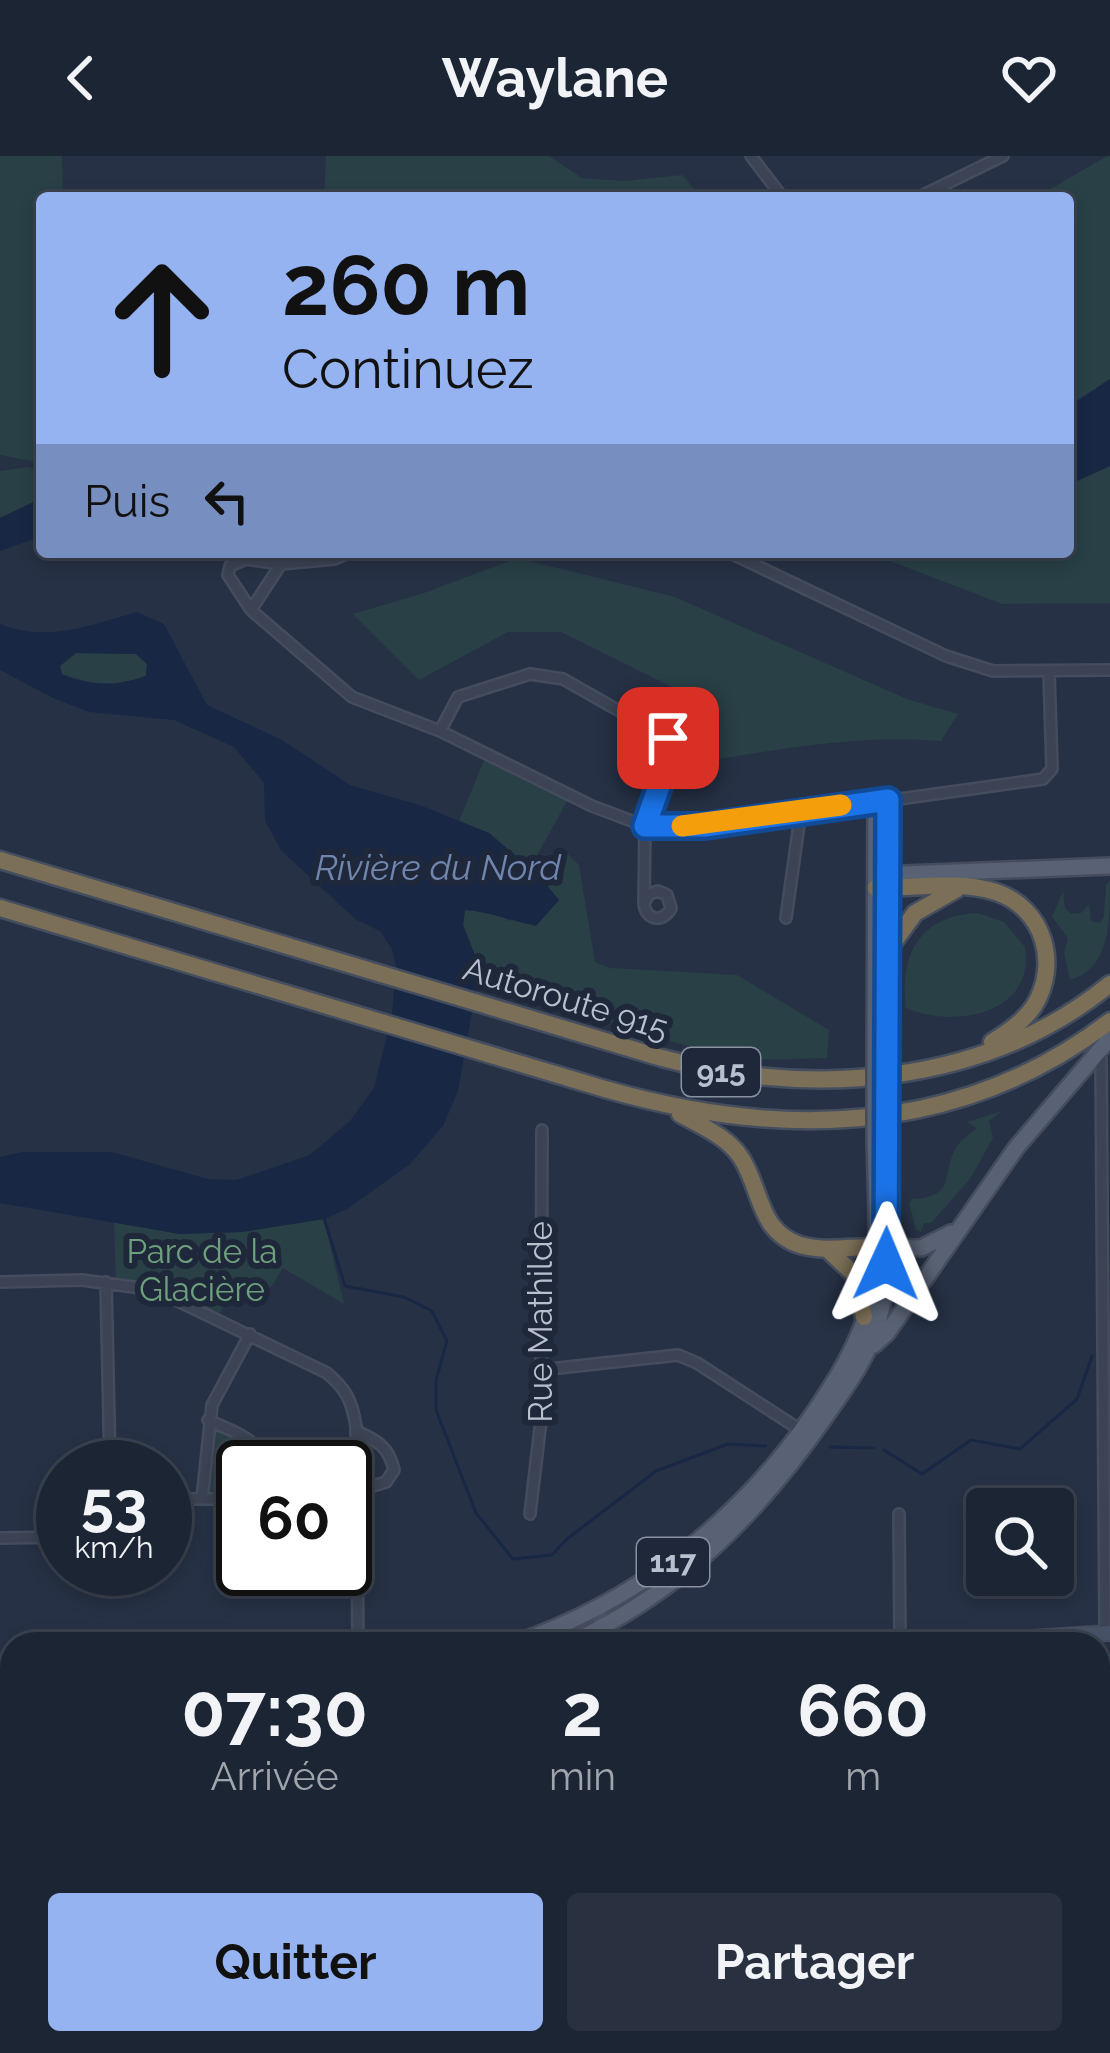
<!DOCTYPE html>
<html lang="fr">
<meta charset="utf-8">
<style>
body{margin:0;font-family:Raleway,sans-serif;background:#293140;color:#f1f3f6;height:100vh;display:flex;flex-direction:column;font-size:45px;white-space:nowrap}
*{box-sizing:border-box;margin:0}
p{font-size:39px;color:#a0a5ac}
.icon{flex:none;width:66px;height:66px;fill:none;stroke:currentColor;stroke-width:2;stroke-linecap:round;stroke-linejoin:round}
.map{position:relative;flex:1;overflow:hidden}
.panel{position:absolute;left:0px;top:1476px;width:1110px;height:423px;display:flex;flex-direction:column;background:#1c2534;border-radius:36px 36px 0 0;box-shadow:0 6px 18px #0003,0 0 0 3px #3a424f}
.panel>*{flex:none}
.guide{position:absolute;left:36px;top:36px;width:1038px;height:366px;border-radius:12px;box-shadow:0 6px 18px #0003,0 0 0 3px #3a424f;background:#95b2f1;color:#111;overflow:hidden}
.fabs{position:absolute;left:966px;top:1332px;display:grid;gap:24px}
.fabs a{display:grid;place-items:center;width:108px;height:108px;border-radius:12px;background:#1c2534;box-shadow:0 6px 18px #0003,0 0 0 3px #3a424f;font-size:60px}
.speed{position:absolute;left:36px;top:1284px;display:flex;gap:24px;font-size:60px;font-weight:700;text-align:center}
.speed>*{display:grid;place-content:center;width:156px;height:156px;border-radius:50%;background:#1c2534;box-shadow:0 6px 18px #0003,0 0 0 3px #3a424f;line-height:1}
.speed small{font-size:30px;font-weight:400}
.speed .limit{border:6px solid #111;border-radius:18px;background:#fff;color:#111}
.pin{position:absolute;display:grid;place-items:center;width:102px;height:102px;color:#fff;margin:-51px;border-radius:24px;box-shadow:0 6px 18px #0006}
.me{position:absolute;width:132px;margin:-66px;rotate:1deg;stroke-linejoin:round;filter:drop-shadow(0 0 9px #0008)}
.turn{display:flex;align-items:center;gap:42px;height:252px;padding:0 48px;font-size:54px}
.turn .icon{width:156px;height:156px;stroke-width:2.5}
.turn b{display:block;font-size:84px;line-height:102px}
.then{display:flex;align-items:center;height:114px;padding:0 48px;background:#0003;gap:24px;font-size:45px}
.eta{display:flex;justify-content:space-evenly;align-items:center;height:204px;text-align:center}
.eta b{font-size:72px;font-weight:700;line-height:84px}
.button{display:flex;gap:24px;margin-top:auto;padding:24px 48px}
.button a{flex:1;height:138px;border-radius:12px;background:#95b2f1;color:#111;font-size:48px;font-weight:700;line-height:138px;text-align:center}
.button a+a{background:#293140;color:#f1f3f6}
header{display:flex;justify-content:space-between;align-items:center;height:156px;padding:0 48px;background:#1c2534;font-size:54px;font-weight:700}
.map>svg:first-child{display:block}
</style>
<header><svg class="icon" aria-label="back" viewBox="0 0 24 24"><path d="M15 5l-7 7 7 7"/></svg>Waylane<svg class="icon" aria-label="heart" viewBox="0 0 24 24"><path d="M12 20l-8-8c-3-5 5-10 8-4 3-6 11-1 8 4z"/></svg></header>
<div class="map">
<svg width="1110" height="1897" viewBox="0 0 1110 1897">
<rect width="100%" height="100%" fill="#263145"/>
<path fill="#284046" d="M0,0H62L63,37L230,42H42V307L0,299Z
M326,0H549L582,22L623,25L682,19L702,42H324Z
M1107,0H1110V223L1068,251V42H1035Z
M1110,310V447L1002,448L867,396H1068V329Z
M28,311L42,315V342L0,362V315Z
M517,402L675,441L907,543L958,558L941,585C850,577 756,598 666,611L668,581L652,572L672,531L561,476H508L419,524L353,458L424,437Z
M76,497L136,498L147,508L146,520C114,531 94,529 62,518L60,509Z
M487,597L571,638L530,712L489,677L459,665Z
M568,698L579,709L595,806L610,812L737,819L829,874L827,902L748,904L706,896L534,843L476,833V802L463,768L465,754L496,756L509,765L559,744L539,720Z
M369,716C383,724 394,731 399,747L386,756L362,735L357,723Z
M1110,725C1110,767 1110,813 1070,824L1064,797L1068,782L1052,761L1063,735L1065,752L1071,758L1081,757L1089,748L1091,765L1100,767L1104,760L1106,728Z
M978,757L1004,766L1025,791C1036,858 954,873 906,852C899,797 921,759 978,757Z
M1002,955L989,965L993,982L970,1023L931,1067H924L921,1076L916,1074L909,1047L912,1043C957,1042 941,1016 956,992C961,983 970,978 977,972L967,966Z
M324,1063L344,1148L283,1112L269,1134L241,1121L217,1162L178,1142L116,1128L114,1066L180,1078L242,1076Z
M208,1264L256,1288L264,1311H243V1343H202Z"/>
<path fill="#182744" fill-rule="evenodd" d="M1110,223V310L1068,329V251Z
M42,342V380L0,395V362Z
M137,456L164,468L207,549L282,584L350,629L422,650L489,677L539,720L559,744L536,770C511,765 491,756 465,754L463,769L476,802V833L458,935L443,970L410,1008L347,1053L324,1063L242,1076L180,1078L0,1047V1001L23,996H112L208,1023L236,1024L310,999L350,965L374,932L392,858L396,810L392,793L380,775L355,763L281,694L265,665L264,627L234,591L174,564L89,556L53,542L0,514V468C48,487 90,469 137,456ZM76,497L136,498L147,508L146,520C115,531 94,530 62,519L60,510Z"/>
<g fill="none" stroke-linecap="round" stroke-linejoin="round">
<path stroke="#182744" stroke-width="3" d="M324,1062L345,1130L404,1141L432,1155L447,1185L436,1224V1254L476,1357L513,1403L552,1399L567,1383L656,1315L728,1288L766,1290
M830,1291L874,1292
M884,1294L922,1318L971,1284L1020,1293L1077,1243L1092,1200"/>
<g stroke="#444c5e" stroke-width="14">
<path id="street" d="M751,0L783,42
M917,42L1003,0
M350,396L335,403L281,408L251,454L352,541L440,575L592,650L645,670H705L1043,623L1052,613L1049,516
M728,396L946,500L993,515L1110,514
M251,454L228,419L230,410L246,403L281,408
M440,575L458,541L530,518L563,523L667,582L669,602L645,670L644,747C645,764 663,768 671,752L667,739L658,735L649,738L644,747
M786,762L801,654
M1101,903L1105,1477
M0,1126L82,1124L155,1134L327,1217C346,1233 352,1245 356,1270L358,1488
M106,1126L110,1311
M540,1214L678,1199L697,1207L802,1275
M208,1264C231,1275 263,1283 264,1311
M356,1275C377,1284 389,1291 394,1314L386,1326L357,1335
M165,1343H202L212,1249L250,1178
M202,1343H243
M530,1358L541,1264L542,974
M899,1358L900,1488
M0,1382L63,1381
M951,1887V1897
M162,1897L184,1887
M332,1897V1887
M347,1897V1887
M576,1897L577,1887
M679,1897L680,1887
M1057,1897V1887"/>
</g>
<g stroke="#444c5e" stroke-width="18">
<path id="secondary" d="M597,1455L615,1488
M937,1488L1110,1477
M0,1837L12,1831"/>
</g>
<g stroke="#444c5e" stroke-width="20">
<path id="primary" d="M879,719L1110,710
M887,899L888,643
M875,901L876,645
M877,1091L921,1092L951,1077
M874,1189L887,1177L1016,992L1110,882
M513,1488C635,1446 735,1369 809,1264C835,1226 860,1188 871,1142C882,1096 875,1025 875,976
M569,1488C680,1435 755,1362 825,1261C846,1231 868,1202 878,1166C895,1106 887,1037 887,975
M0,1520H12
M0,1533H12"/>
</g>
<g stroke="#454e5f" stroke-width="21">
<path id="highway" d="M0,704L662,902C813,942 985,930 1110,828
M876,732C916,732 958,724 996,736C1044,752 1060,808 1034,850C1023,866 1008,876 992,886
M0,752L605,933C780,983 959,981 1110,865
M888,794L915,757L957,733
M680,958C701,970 726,980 740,1000C762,1032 757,1075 800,1089C824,1096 850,1091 874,1091
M827,1093L856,1120L864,1161"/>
</g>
<use href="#street" stroke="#3b4354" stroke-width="9"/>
<use href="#secondary" stroke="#485267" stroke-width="14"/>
<use href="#primary" stroke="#596274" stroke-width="15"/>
<use href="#highway" stroke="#7b6f57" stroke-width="16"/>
<g stroke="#444c5e" stroke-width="20" stroke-linecap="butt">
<path id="primary-bridge" d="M887,975V899
M875,976V901"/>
</g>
<use href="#primary-bridge" stroke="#596274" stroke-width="15"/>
</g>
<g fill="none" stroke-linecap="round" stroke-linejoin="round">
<g stroke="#114b97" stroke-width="30">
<path id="route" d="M668,582L669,602L645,670H705L888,644L886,1108"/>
</g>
<use href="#route" stroke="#1a73e8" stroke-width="21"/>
<path stroke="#f59e0b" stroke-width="21" d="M682,670L841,649"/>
</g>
<g text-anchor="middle" stroke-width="12" stroke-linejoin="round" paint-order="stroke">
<g fill="#1f283a" stroke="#8a92a2" stroke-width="3">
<rect x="682" y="892" width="78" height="48" rx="9"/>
<rect x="637" y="1382" width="72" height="48" rx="9"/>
</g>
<g font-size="30" font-weight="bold" fill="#b8bfce">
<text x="721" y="926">915</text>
<text x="673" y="1416">117</text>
</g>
<g font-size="33" fill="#b8bfce" stroke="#1f283a">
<text transform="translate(566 842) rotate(17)" y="12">Autoroute 915</text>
<text transform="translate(540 1166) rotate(-90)" y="12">Rue Mathilde</text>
</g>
<g font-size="33" fill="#6ea07d" stroke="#1f283a">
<text x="202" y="1107">Parc de la<tspan x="202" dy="38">Glacière</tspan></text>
</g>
<g font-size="36" font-style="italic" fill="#7086ae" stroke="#1f283a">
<text x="438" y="724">Rivière du Nord</text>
</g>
</g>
</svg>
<div class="fabs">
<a><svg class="icon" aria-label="search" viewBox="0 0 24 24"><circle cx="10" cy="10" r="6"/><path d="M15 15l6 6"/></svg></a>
</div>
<div class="speed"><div>53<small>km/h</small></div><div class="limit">60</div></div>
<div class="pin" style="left:668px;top:582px;background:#d93025"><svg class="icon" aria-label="arrive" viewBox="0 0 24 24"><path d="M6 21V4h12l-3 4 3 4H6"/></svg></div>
<svg class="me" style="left:886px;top:1108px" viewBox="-20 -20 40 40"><path d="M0-17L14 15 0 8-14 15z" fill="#1a73e8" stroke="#fff" stroke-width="4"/></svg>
<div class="guide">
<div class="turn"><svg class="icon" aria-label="ahead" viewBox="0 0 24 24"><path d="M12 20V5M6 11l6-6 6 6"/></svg><div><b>260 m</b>Continuez</div></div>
<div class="then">Puis<svg class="icon" aria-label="left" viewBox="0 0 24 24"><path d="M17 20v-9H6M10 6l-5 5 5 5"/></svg></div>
</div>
<section class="panel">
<div class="eta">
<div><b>07:30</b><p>Arrivée</p></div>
<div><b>2</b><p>min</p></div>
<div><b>660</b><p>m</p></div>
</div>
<div class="button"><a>Quitter</a><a>Partager</a></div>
</section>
</div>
